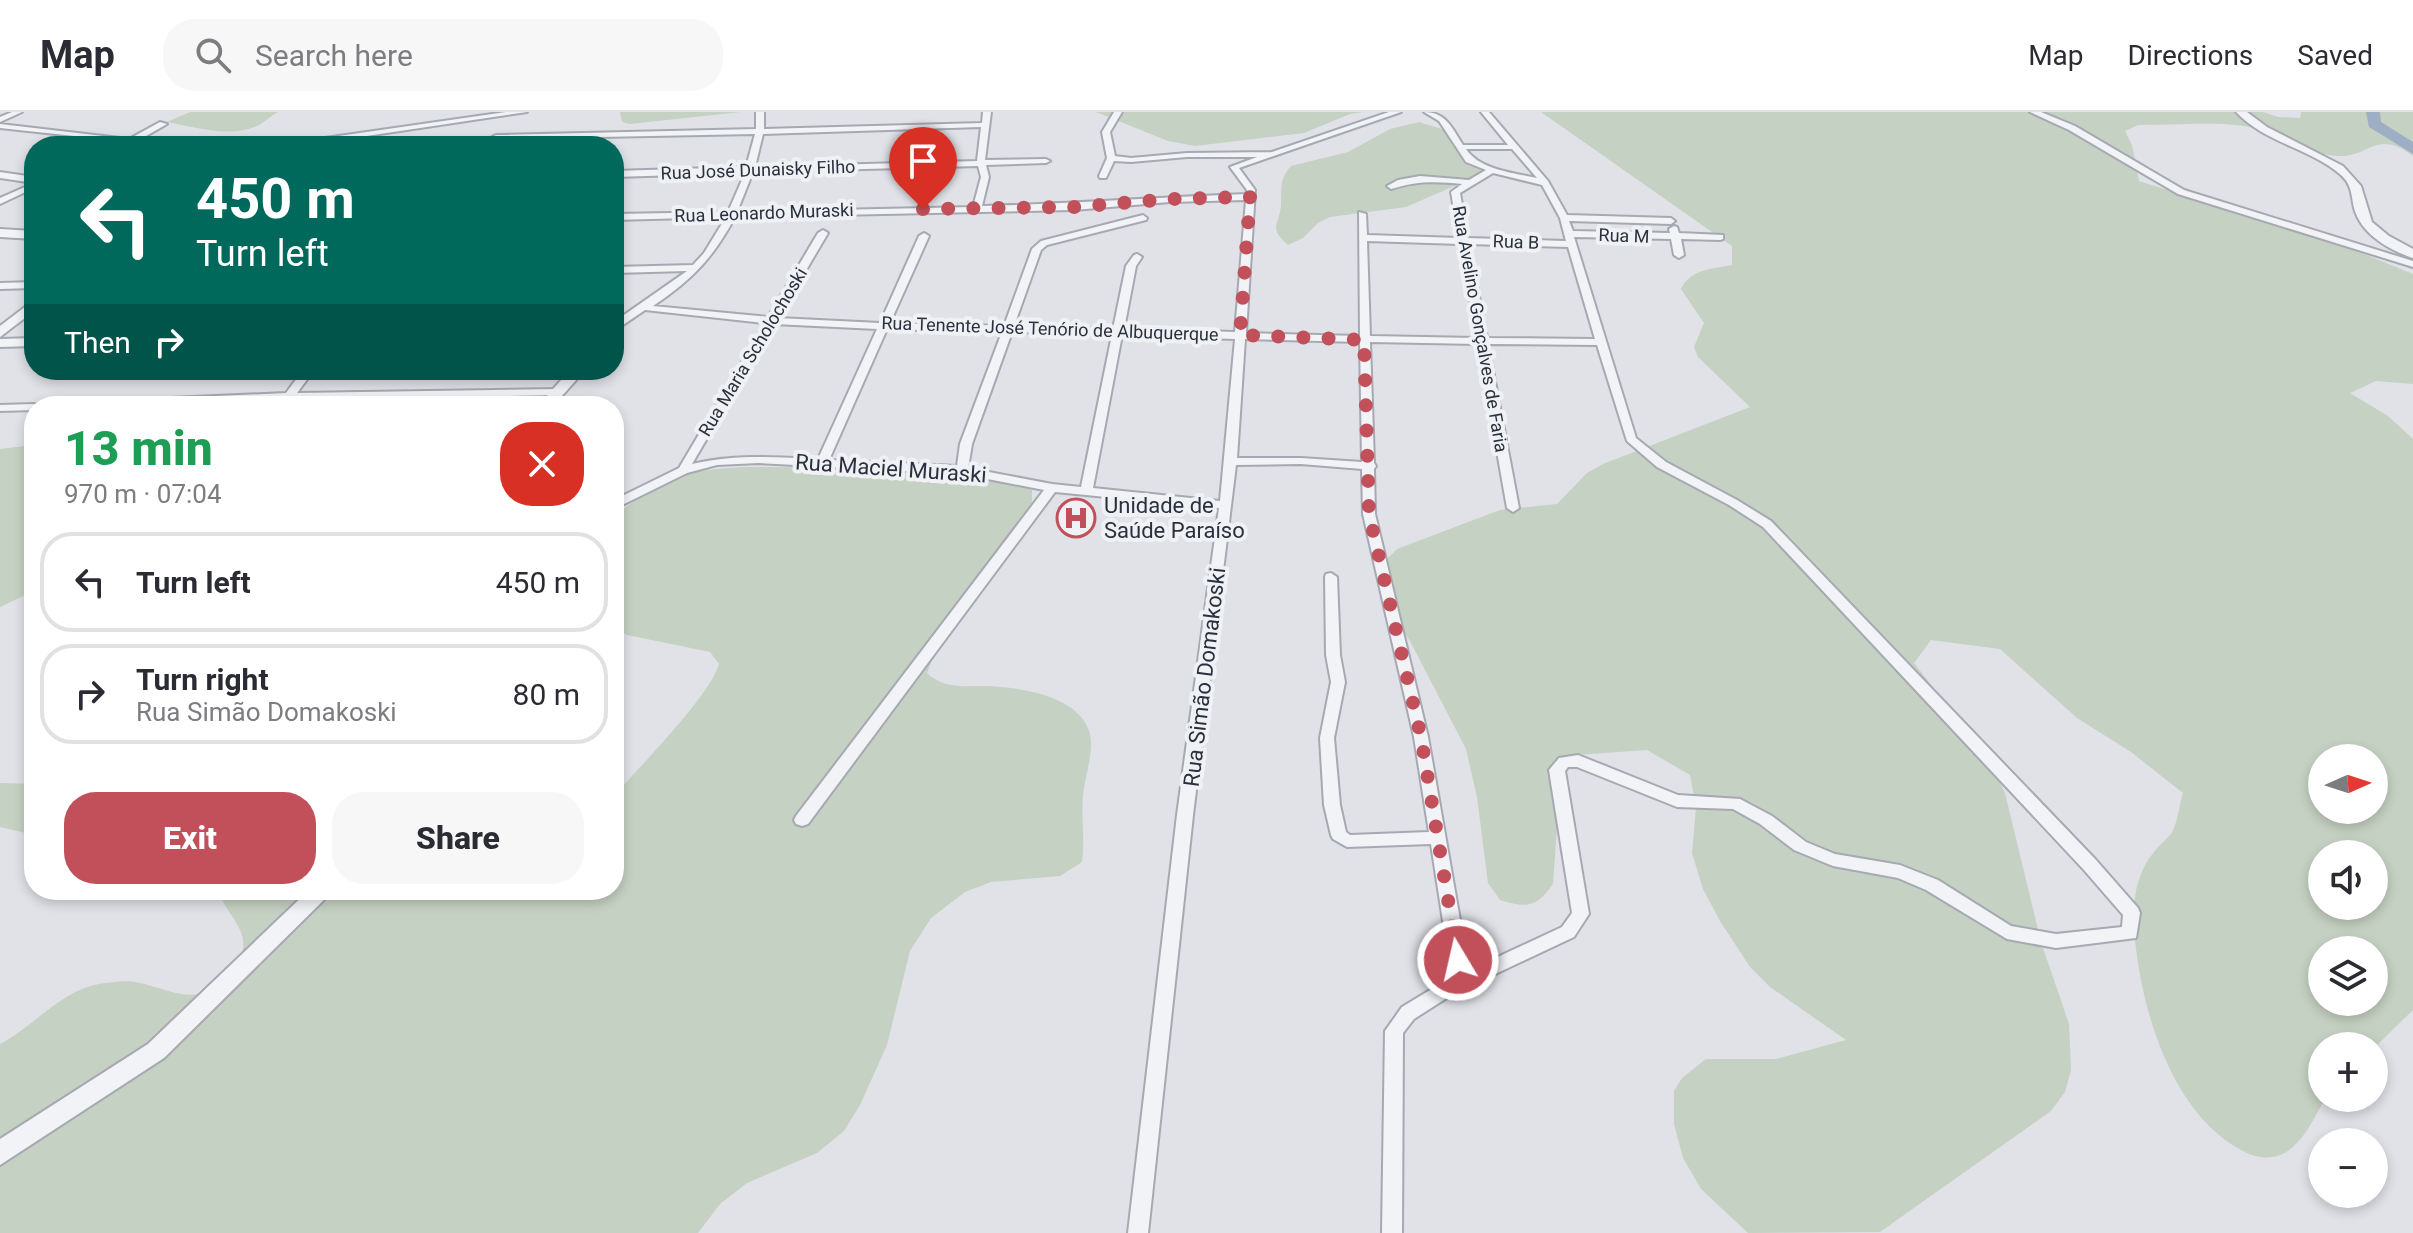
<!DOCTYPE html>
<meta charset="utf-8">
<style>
body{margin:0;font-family:Roboto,sans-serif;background:#f7f7f7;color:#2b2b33;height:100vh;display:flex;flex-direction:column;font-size:30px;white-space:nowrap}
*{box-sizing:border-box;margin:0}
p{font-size:26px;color:#7c7c81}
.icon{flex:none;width:44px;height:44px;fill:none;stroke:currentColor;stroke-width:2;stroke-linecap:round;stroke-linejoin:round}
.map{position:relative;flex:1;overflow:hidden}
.side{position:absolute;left:24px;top:284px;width:600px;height:504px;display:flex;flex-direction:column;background:#fff;border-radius:32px;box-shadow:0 4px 12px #0003}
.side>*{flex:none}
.top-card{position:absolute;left:24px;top:24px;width:600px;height:244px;border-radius:32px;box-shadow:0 4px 12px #0003;background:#00695c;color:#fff;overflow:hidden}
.needle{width:52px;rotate:87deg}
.fabs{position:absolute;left:2308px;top:632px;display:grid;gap:16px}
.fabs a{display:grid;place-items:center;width:80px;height:80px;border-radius:50%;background:#fff;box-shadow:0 4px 12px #0003;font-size:40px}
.pin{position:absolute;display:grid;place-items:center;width:68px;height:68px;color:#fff;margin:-82px -34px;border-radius:50% 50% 50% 0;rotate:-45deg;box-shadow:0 0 8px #0007}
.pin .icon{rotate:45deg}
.me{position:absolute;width:88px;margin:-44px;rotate:351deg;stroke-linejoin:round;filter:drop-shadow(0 0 6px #0008)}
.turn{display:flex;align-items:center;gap:28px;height:168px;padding:0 40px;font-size:36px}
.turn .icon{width:104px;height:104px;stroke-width:2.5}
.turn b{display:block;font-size:56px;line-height:68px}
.then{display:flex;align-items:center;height:76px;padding:0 40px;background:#0003;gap:16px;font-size:30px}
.round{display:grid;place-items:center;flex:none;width:84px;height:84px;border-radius:32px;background:#f7f7f7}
.overview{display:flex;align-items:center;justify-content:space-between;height:136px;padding:0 40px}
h1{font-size:48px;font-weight:800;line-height:60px;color:#1e9e55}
.cta{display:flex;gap:16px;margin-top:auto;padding:16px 40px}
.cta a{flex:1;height:92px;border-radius:32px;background:#c1505b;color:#fff;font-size:32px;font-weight:800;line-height:92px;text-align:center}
.cta a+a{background:#f7f7f7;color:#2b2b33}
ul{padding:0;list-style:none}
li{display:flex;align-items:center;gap:24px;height:100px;margin:0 16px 12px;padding:0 24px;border:4px solid #e1e1e2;border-radius:32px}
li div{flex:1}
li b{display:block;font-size:30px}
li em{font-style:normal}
header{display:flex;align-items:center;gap:48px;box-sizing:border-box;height:112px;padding:0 40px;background:#fff;border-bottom:2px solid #e1e1e2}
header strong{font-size:38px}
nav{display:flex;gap:44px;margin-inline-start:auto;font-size:28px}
.search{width:560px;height:72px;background:#f7f7f7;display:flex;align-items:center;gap:20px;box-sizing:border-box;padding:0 28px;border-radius:32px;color:#7c7c81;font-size:30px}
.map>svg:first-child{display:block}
</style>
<header>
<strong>Map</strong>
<div class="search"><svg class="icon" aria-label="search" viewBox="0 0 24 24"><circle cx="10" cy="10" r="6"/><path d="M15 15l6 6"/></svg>Search here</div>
<nav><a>Map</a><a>Directions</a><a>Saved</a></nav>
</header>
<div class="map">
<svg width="2413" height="1121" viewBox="0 0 2413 1121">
<rect width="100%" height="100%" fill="#e0e2e7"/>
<path fill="#c5d1c2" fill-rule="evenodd" d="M190,0H278C270,4 264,11 257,14C230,26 194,15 167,10Z
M620,0H741L630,12L622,10Z
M1096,0H1363L1350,2L1304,21L1195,34L1168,29Z
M1541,0H2263L2278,5L2300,6L2301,0H2413V44C2376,16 2369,46 2338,44C2308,42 2279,22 2250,15C2223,9 2168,13 2138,13L2125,19L2132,33L2139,69L2347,135L2413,162V272L2376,269L2350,281L2388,304L2413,327V898L2374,936L2322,934V986H2325C2307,1021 2287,1063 2241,1038C2170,1000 2139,892 2134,815C2132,789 2137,760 2154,740C2159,733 2166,728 2171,722C2178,711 2179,693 2183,681L2131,640L2077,606L2000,537L1931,528L1914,551L1989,647L2005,681L2041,830L2069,912L2071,958L2065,980L2051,999L1880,1120L1748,1121L1701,1077L1683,1046L1674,1012V979L1682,966L1706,947H1776L1846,928L1770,875L1750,855L1720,809L1703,777L1692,741L1696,695L1690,663L1647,638L1562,644L1553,772C1536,796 1527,796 1500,788L1488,771L1477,685L1466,637L1410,529L1381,485L1379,467L1386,448L1397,437L1500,398L1557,392L1587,361L1603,352L1750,295L1698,245L1694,235L1704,211L1681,177C1690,157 1712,157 1732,153V134ZM2322,646H2374V698H2322ZM2322,742H2374V794H2322ZM2322,838H2374V890H2322Z
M1419,10L1448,19L1482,57V62L1406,95L1330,105L1318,111L1303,126L1288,133C1266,114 1281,113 1281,91C1282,75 1279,68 1291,54L1348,40L1390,17Z
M34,333V379L29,395L34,411V479L0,495V337Z
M745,355L918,356L1017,368L1032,378V390L960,508L936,538L927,561C944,577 963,574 985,574C1018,575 1080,583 1090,622C1094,640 1085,664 1083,683C1081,705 1085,727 1082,750L1060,764L991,770L965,780L931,806L910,839L887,933L860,993L844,1019L817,1041L747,1071L720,1092L698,1121H0V932C33,915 62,878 99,872C110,870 126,868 136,870C173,878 202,899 230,860C238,849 245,841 243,827C240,810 223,796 218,778H614V684C639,655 710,584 719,552L710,540L627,523L614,515V404C664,366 682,358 745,355Z
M0,671L34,672V723L0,715Z"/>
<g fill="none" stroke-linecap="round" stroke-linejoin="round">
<path fill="#9eaec4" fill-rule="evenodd" d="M2366,0H2380L2381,10L2413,30V42L2369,15Z"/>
<g stroke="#a6a9b1" stroke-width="4">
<path id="minor" d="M12,0H22L0,10V5Z
M506,0H527L300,34H279L283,32Z
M756,0H764V17L982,11L983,0H991L985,48L1046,47L1050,49L1046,51L986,53L989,65L982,94C1070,92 1158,85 1246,82L1247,78L1230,55L1257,45H1187L1131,50L1114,49L1106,66H1100L1099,64L1107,46L1102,20L1114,0H1122L1110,20L1115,44L1131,46L1187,41L1272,40L1389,0H1401L1239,56L1255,78L1246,221L1360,224L1359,100L1366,102L1367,123L1459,126L1451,80L1462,72C1436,69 1416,69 1391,77L1387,74L1398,68L1420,64L1469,68L1486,58L1466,50L1439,9L1424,0C1446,0 1452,16 1463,33H1508L1481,0H1489L1548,69L1567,103L1671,106L1675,109L1671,112L1569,109L1573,119L1670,121L1669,117L1674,114L1677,115L1679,121L1723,123V127L1720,128L1681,127L1684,143L1679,146L1674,143L1671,127L1574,125L1636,326L1666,350L1737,388L1771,409L2096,748L2138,796L2140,801L2136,826L2056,836L2007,827L1926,778L1898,766L1833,754L1794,738L1760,712L1733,697L1677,695L1577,655H1568L1565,659L1589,802L1574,825L1453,882L1414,907L1403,921L1402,1121H1382L1385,919L1402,895L1440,872L1449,848L1431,732L1347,735L1333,727L1331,723L1324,693L1320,626L1331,570L1326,543L1325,465L1326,462L1331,461L1337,465L1340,543L1345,570L1334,626L1340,693L1346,720L1350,723L1429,720L1414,625L1363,402L1362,357L1301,352L1236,353L1193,703L1148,1121H1128L1177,703L1219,396L1055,380L808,712L802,714L796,712L794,708L796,704L1044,378L962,362L758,351L717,353L687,361L614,397V388L679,356L765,211L645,198L620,215L614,216V210L687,159L614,161V155L693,153L704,141L726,105L614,108V102L728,100L745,61L614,65V59L746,55L755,22L496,27L492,25L496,23L756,17ZM981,15L977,49L755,55L763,22ZM1466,37H1512L1537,66C1514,61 1480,58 1466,37ZM978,54L981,65L973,95L737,100L753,60ZM1493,61L1542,73L1560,106L1566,129L1468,126L1460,81ZM1246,88L1235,220L1124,217L1136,154L1142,145L1137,142L1134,143L1126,154L1113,217L1014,214L1041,138L1047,133L1146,108L1147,106L1143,103L1041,129L1032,137L1004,214L890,211L929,124L924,121L919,124L880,211L778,206L828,121L823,118L818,121L768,205L653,194C692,168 713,146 735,105L1074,98L1170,90ZM1367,129L1460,132L1477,226L1370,224ZM1469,132L1568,135L1595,227L1487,226ZM774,212L877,217L818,347C775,345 734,342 692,352ZM887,217L1002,220L960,332L957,354L829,348ZM1012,220L1112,223L1081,375L1052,372L968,356L972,332ZM1122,223L1235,227L1220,389L1093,376ZM1245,227L1360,230L1362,350L1301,346H1237ZM1370,230L1478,232L1507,396L1513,400L1519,396L1488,232L1597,233L1627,329L1657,355L1729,393L1763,415L2084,758L2123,803L2122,815L2056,822L2011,814L1938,768L1900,753L1835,742L1806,730L1772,704L1740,687L1678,683L1578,643L1559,646L1549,658L1572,801L1562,815L1461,862L1467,848L1428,625L1375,402L1374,357L1376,354L1374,351Z
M2030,0H2041L2075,14L2184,78L2413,149V155L2178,82L2069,18Z
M160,10L167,12L139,28L164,31L167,34L0,16V12L129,27Z
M0,60L34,65V76L0,92V86L34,71L0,66Z
M34,170V176L0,177V171Z
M303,258H314L297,281L558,277L563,280L558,283L50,294L56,291L286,281Z
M34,292L39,294H34V298L0,299V293Z"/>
</g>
<g stroke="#a6a9b1" stroke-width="4">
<path id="tertiary" d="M2236,0H2247L2267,15L2343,54L2361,74L2372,110L2389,124L2413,137V146C2389,138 2361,122 2354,96C2351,82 2352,73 2341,63C2310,36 2265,31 2236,0Z
M0,117L34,119V127L0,125Z
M34,188V199L0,225V214Z
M614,210L623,213L614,220Z
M34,226V234L0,235V227Z
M570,258H585L553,294H538Z
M309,778H334L164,946L0,1053V1027L148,932Z"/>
</g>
<use href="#minor" fill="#f2f3f6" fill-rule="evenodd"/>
<use href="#tertiary" fill="#f2f3f6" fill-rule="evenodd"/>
</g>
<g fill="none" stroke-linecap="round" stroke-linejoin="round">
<path stroke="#c1505b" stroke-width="14" stroke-dasharray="0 25.2" d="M923,97L1074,95L1170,87L1250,85L1240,223L1364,228L1369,402L1421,625L1458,848"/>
</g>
<defs>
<g id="hospital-ring" transform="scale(2)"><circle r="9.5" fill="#eff1f5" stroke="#c1505b" stroke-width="1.5"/><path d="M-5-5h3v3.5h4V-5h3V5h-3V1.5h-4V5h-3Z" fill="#c1505b"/></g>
</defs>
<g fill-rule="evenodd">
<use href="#hospital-ring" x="1076" y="406"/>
</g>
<g text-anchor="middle" stroke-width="8" stroke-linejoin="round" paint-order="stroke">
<g font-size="18" fill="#2a303d" stroke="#eff1f5">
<text transform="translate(758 58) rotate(-2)" y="6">Rua José Dunaisky Filho</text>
<text transform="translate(764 101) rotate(-2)" y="6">Rua Leonardo Muraski</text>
<text transform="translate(1624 124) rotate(2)" y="6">Rua M</text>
<text transform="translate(1516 130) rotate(2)" y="6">Rua B</text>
<text transform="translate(1050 217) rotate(2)" y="6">Rua Tenente José Tenório de Albuquerque</text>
<text transform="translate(1480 217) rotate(80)" y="6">Rua Avelino Gonçalves de Faria</text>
<text transform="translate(753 240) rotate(-59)" y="6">Rua Maria Scholochoski</text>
</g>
<g font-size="22" fill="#2a303d" stroke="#eff1f5">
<text transform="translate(891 356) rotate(4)" y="8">Rua Maciel Muraski</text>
<text transform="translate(1204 565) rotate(-83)" y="8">Rua Simão Domakoski</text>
</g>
<g font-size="22" fill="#2a303d" stroke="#eff1f5" text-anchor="start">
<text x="1104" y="401">Unidade de<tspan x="1104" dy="25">Saúde Paraíso</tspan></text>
</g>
</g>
</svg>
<div class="fabs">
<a><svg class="needle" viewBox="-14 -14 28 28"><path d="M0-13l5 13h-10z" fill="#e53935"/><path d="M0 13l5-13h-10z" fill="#7c7c81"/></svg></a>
<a><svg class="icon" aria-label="sound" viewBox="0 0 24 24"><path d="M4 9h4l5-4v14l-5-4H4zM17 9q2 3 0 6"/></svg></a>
<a><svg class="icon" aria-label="layers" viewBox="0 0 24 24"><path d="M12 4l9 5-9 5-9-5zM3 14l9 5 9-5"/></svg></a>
<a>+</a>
<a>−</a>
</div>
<div class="pin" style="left:923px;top:97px;background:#d93025"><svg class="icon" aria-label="arrive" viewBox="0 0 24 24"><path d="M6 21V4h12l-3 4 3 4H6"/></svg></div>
<svg class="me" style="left:1458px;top:848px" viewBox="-20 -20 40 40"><circle r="17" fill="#c1505b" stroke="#fff" stroke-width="3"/><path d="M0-11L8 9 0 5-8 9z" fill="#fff"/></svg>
<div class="top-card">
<div class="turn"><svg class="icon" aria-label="left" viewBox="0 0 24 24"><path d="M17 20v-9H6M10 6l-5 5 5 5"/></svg><div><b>450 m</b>Turn left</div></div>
<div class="then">Then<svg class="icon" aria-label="right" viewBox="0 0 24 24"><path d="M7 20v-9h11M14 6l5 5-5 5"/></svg></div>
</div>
<section class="side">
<div class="overview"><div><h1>13 min</h1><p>970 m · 07:04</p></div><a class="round" style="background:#d93025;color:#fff"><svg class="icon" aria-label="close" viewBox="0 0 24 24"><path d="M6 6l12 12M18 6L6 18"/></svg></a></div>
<ul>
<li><svg class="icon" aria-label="left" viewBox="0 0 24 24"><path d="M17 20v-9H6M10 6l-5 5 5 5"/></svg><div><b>Turn left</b></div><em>450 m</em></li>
<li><svg class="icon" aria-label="right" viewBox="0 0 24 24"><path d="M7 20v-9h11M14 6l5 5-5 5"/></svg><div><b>Turn right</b><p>Rua Simão Domakoski</p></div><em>80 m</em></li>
</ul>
<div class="cta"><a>Exit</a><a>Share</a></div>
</section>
</div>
